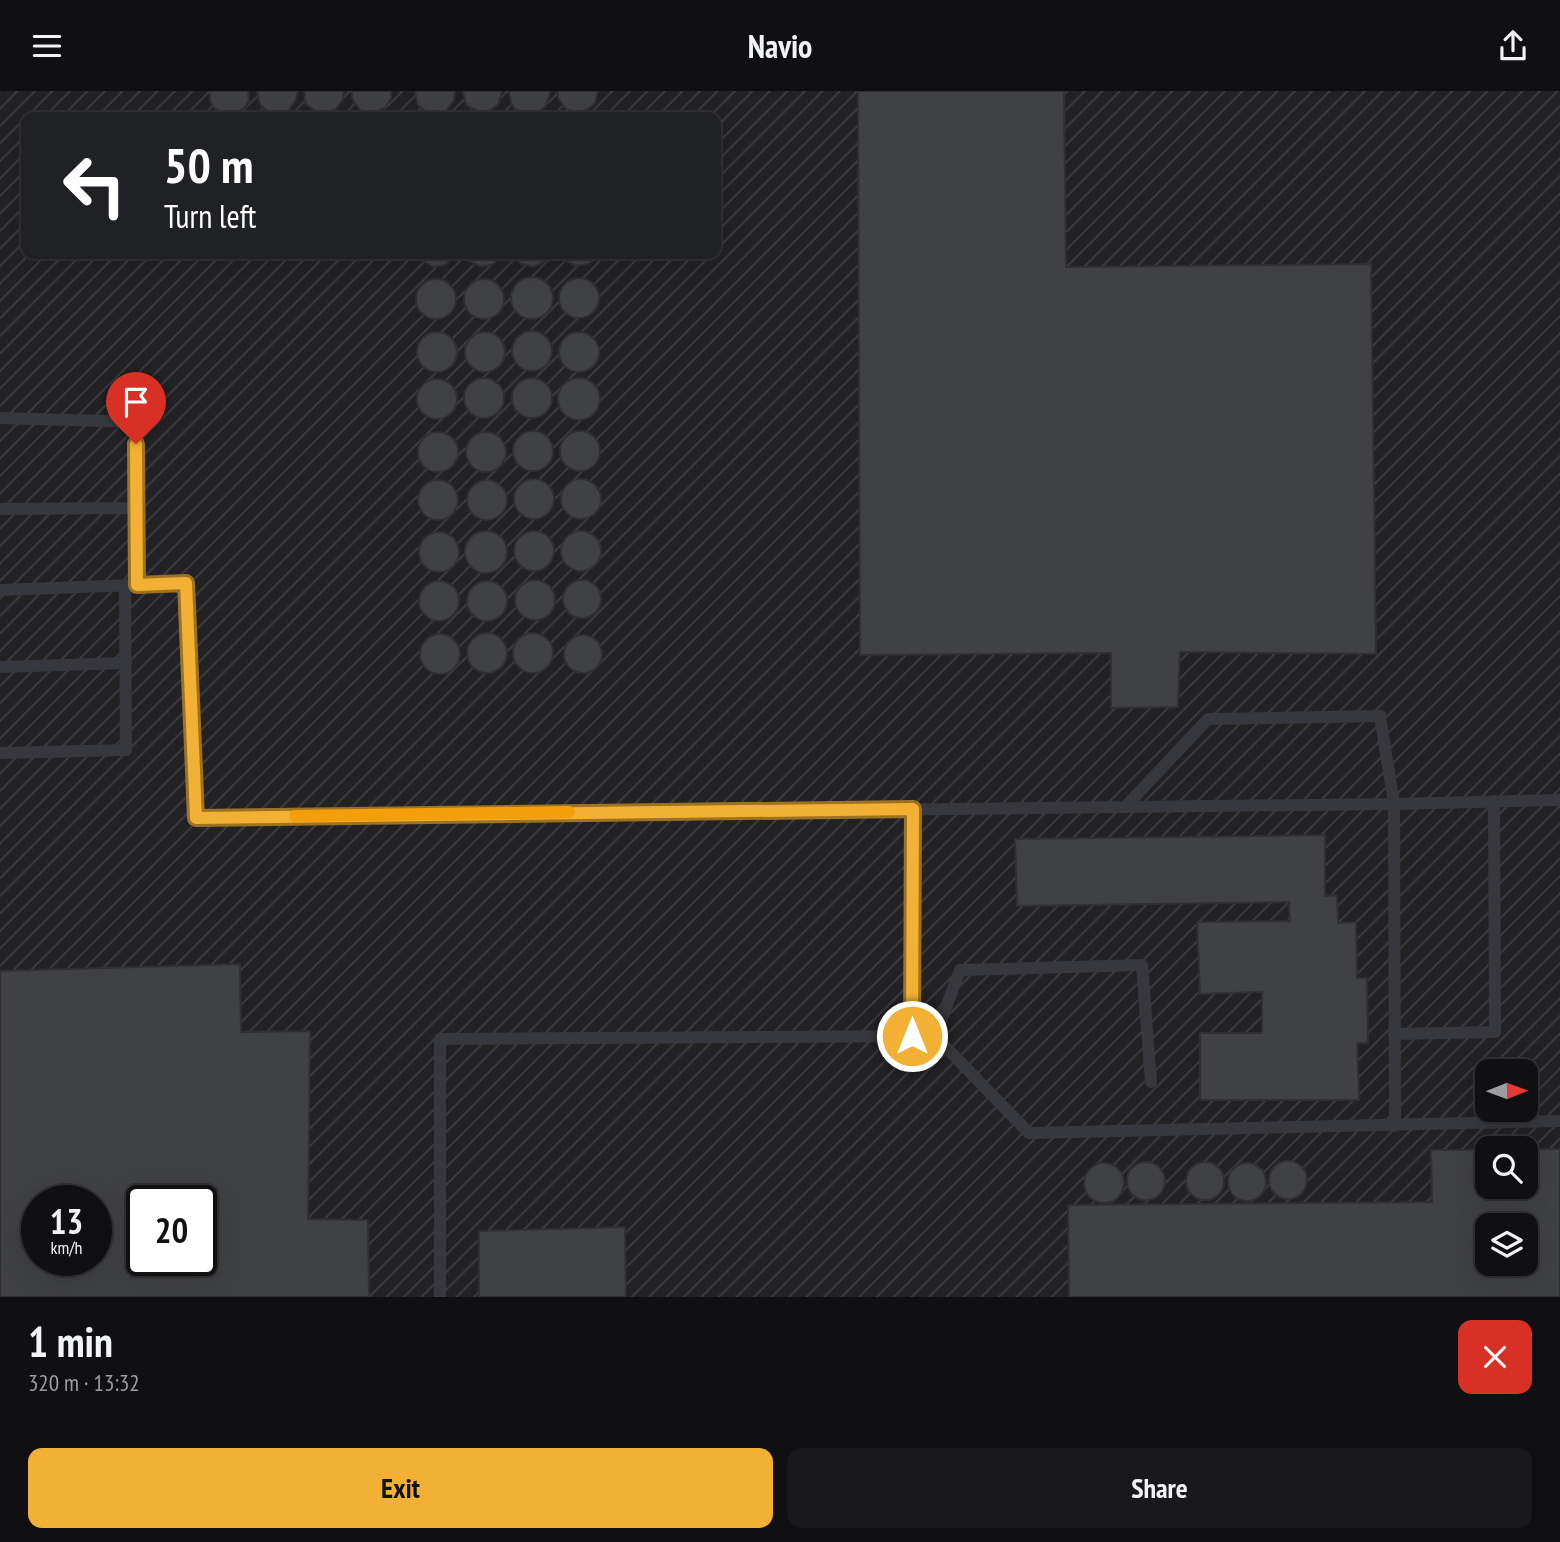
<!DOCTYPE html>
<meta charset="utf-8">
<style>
body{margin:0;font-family:"PT Sans Narrow",sans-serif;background:#19191b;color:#f1f3f6;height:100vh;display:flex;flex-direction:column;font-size:26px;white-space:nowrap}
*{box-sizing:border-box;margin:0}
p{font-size:23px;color:#9c9d9f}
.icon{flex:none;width:38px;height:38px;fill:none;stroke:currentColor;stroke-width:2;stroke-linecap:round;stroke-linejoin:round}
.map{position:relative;height:1206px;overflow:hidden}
.side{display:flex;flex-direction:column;background:#101012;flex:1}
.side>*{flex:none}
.guide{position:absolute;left:21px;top:21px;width:700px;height:147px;border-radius:14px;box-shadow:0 7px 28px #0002,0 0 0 2px #303032;background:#202124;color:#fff;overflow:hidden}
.needle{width:46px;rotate:89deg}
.controls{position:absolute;left:1475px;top:968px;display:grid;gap:14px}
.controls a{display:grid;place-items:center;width:63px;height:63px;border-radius:14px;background:#101012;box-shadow:0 7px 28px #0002,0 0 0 2px #303032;font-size:35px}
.speed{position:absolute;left:21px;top:1094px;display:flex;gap:14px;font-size:35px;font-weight:700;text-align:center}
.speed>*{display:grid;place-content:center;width:91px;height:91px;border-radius:50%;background:#101012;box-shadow:0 7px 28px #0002,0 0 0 2px #303032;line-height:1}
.speed small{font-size:18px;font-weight:400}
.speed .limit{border:4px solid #111;border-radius:10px;background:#fff;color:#111}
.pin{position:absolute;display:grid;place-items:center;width:60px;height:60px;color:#fff;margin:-72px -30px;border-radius:50% 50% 50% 0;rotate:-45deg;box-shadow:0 0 7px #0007}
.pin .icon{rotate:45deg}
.me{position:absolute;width:77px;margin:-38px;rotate:0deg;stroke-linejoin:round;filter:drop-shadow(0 0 5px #0008)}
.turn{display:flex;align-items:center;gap:24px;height:147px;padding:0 28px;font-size:32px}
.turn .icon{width:91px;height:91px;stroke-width:2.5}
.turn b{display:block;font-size:49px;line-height:60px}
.round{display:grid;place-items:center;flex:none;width:74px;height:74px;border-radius:14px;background:#19191b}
.headline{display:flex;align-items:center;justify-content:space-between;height:119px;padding:0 28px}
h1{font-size:42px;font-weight:800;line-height:52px}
.action{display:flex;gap:14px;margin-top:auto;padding:14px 28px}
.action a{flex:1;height:80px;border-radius:14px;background:#f2b134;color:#111;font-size:28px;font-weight:800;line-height:80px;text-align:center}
.action a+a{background:#19191b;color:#f1f3f6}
header{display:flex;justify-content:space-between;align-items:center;height:91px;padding:0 28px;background:#101012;font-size:32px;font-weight:800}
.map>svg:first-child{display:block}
</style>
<header><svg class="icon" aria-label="menu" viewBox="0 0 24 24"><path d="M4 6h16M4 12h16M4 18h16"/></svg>Navio<svg class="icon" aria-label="share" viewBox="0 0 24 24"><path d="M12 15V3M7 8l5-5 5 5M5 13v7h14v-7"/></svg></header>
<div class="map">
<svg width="1560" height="1206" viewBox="0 0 1560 1206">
<defs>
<pattern id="industrial-furrows" width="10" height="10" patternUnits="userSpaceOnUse" patternTransform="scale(1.75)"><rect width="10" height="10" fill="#222225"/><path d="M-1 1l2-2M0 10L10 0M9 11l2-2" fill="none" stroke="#3f3f43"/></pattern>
</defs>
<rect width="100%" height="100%" fill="#161618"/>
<path fill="url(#industrial-furrows)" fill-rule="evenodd" d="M0,0H1560V1206H0ZM26,26H716V163H26ZM1488,980H1526V1018H1488ZM1488,1057H1526V1096H1488ZM37,1110H96V1169H37ZM142,1110H201V1169H142ZM1488,1134H1526V1172H1488Z"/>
<path fill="#404145" stroke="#303034" stroke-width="2" fill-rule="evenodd" d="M210,0H248L249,9L246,15L236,23H224L213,16L210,10Z
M257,0H296L297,2L296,8L289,19L276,23L270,22L260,14Z
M304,0H343L344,2L343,8L336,18L324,23L317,21L306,13Z
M391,0V7L385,17L372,22L360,19L352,7V0Z
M415,0H455L454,9L446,20L434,23L427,21L417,13Z
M463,0H502V1L498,14L487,21H481L469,16L465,11Z
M509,0H550V3L546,15L535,22L528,23L515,18L511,12Z
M598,0L595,12L590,17L578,22L566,18L558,7V0Z
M858,0H1064L1066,176L1371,173L1376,563L1180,561L1178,616L1111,617V562L860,564Z
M417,163H455L446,174L433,176L421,169Z
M465,163H502L494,173L481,176L469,170Z
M512,163H550L546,170L534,176L521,173Z
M560,163H598L589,173L576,175L563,169Z
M511 207a21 21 0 1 1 42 0a21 21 0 1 1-42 0Z
M559 207a20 20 0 1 1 40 0a20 20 0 1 1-40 0Z
M416 208a20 20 0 1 1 40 0a20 20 0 1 1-40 0Z
M464 208a20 20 0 1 1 40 0a20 20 0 1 1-40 0Z
M512 260a20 20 0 1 1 40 0a20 20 0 1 1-40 0Z
M559 261a20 20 0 1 1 40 0a20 20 0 1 1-40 0Z
M465 261a20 20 0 1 1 40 0a20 20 0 1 1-40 0Z
M417 261a20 20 0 1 1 40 0a20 20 0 1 1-40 0Z
M512 307a20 20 0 1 1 40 0a20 20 0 1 1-40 0Z
M464 307a20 20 0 1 1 40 0a20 20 0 1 1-40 0Z
M558 308a21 21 0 1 1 42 0a21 21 0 1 1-42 0Z
M417 308a20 20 0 1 1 40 0a20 20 0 1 1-40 0Z
M560 360a20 20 0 1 1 40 0a20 20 0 1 1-40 0Z
M513 360a20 20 0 1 1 40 0a20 20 0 1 1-40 0Z
M418 361a20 20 0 1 1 40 0a20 20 0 1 1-40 0Z
M466 361a20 20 0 1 1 40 0a20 20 0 1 1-40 0Z
M514 408a20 20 0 1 1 40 0a20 20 0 1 1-40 0Z
M561 408a20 20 0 1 1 40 0a20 20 0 1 1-40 0Z
M418 409a20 20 0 1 1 40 0a20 20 0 1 1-40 0Z
M467 409a20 20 0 1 1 40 0a20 20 0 1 1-40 0Z
M561 460a20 20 0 1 1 40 0a20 20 0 1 1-40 0Z
M514 460a20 20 0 1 1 40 0a20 20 0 1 1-40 0Z
M465 461a21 21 0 1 1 42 0a21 21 0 1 1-42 0Z
M419 461a20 20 0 1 1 40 0a20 20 0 1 1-40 0Z
M563 508a19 19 0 1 1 38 0a19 19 0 1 1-38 0Z
M515 509a20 20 0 1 1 40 0a20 20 0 1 1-40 0Z
M419 510a20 20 0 1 1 40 0a20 20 0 1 1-40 0Z
M467 510a20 20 0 1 1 40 0a20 20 0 1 1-40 0Z
M467 562a20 20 0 1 1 40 0a20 20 0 1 1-40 0Z
M513 562a20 20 0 1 1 40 0a20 20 0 1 1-40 0Z
M420 563a20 20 0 1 1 40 0a20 20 0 1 1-40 0Z
M564 563a19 19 0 1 1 38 0a19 19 0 1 1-38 0Z
M1325,744V805L1337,804L1338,832L1356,831L1357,887H1367L1368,952H1357L1359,1009H1200V942H1262V901L1200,903L1197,831L1290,830L1289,811L1017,815L1015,748Z
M240,873L241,941L310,940L308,1128L368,1129L369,1206H0V880ZM37,1110H96V1169H37ZM142,1110H201V1169H142Z
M1526,1058H1560V1206H1069L1068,1114L1432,1111L1431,1059H1488V1096H1526ZM1488,1134H1526V1172H1488Z
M1269 1089a19 19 0 1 1 38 0a19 19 0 1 1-38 0Z
M1186 1090a19 19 0 1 1 38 0a19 19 0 1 1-38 0Z
M1127 1090a19 19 0 1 1 38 0a19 19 0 1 1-38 0Z
M1228 1091a19 19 0 1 1 38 0a19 19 0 1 1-38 0Z
M1084 1092a20 20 0 1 1 40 0a20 20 0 1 1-40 0Z
M625,1136L626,1206H479V1140Z"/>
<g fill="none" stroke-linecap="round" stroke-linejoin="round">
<path stroke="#37383d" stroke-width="12" d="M0,327L136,331L137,494L186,492L196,727L1125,716L1208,628L1380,625L1394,713L1125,716
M0,418L136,417
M0,499L133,494
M0,576L126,572
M0,662L126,659L125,494
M1394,943L1495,941L1494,710
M912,945L913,718
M935,945L960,879L1142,874L1151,991
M1395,1035L1394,713L1560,709
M440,1206V948L935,945L1029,1042L1560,1030"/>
</g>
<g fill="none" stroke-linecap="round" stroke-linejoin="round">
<g stroke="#9d7322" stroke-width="18">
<path id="route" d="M136,353L137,494L186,492L196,727L913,718L912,945"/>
</g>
<use href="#route" stroke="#f2b134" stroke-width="12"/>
<path stroke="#f59e0b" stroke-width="12" d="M295,725L569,721"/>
</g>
</svg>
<div class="controls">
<a><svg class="needle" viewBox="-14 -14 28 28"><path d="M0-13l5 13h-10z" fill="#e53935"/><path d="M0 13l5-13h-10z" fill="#9c9d9f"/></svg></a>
<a><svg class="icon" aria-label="search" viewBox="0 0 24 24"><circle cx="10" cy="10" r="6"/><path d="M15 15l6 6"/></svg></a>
<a><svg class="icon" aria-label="layers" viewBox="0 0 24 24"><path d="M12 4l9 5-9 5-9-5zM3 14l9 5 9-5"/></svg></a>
</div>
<div class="speed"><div>13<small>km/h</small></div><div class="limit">20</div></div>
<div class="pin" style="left:136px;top:353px;background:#d93025"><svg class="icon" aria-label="arrive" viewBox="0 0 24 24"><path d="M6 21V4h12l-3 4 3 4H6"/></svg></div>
<svg class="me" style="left:912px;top:945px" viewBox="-20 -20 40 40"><circle r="17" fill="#f2b134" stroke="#fff" stroke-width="3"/><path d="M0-11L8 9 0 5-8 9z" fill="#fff"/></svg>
<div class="guide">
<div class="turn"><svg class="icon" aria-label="left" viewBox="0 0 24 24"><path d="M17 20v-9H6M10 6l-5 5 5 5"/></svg><div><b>50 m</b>Turn left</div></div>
</div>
</div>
<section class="side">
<div class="headline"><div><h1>1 min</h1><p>320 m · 13:32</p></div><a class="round" style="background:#d93025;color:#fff"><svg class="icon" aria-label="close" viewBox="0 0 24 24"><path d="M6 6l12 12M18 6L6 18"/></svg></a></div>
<div class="action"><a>Exit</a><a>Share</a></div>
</section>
